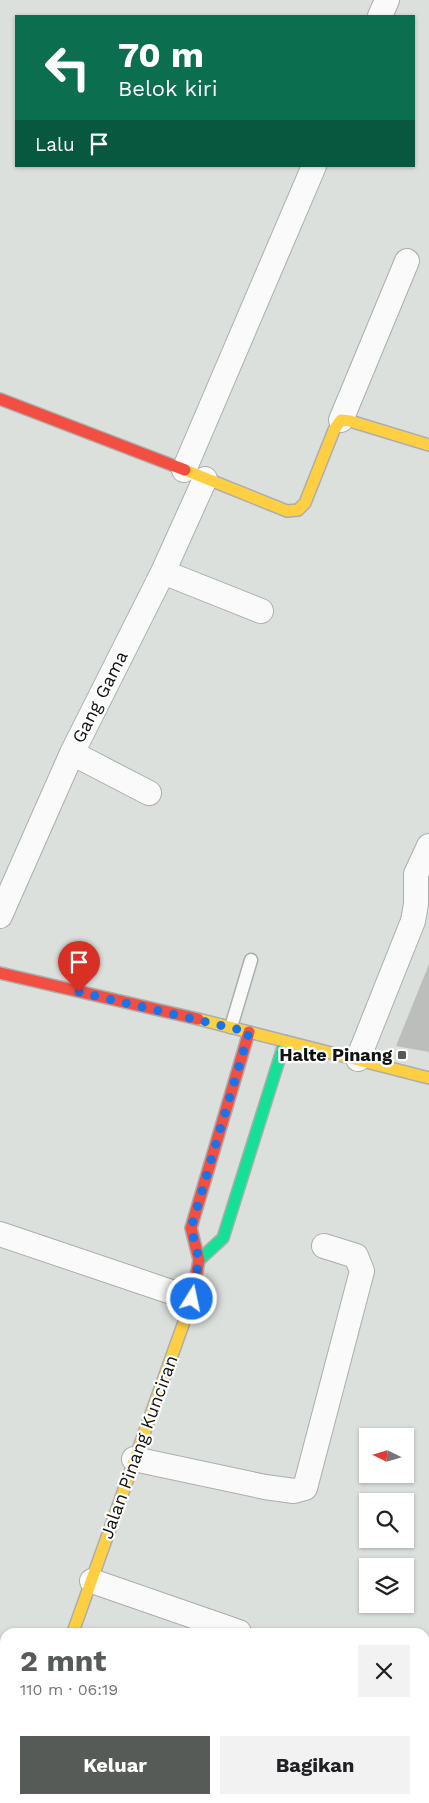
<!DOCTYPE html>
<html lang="id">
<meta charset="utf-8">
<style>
body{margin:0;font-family:"Work Sans",sans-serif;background:#f2f2f2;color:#202124;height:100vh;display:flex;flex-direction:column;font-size:19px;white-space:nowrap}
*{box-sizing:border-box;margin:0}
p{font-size:16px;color:#757577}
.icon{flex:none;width:28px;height:28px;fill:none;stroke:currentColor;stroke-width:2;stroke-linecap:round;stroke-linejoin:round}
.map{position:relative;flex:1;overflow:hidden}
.panel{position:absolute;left:0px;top:1628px;width:430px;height:176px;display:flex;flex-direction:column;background:#fff;border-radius:15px 15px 0 0;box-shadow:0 1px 4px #0004}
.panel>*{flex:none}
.hud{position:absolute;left:15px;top:15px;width:400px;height:152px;border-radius:0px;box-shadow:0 1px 4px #0004;background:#0b6e4f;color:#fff;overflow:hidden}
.needle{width:32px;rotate:275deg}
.tools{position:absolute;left:359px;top:1428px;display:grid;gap:10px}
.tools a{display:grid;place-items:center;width:55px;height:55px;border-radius:0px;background:#fff;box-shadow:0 1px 4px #0004;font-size:25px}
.pin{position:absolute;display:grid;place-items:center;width:42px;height:42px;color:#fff;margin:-51px -21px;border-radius:50% 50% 50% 0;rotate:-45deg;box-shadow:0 0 5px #0007}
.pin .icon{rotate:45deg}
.me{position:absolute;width:55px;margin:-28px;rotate:10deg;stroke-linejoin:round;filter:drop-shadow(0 0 4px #0008)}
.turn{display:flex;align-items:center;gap:18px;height:105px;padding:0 20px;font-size:22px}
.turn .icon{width:65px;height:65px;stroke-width:2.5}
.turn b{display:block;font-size:35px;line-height:42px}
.then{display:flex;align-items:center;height:48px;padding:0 20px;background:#0003;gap:10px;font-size:19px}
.round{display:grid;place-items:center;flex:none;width:52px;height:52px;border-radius:0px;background:#f2f2f2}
.summary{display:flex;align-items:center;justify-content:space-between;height:85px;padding:0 20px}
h1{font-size:30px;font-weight:700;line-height:38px;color:#575b58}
.cta{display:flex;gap:10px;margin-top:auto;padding:10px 20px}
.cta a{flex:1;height:58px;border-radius:0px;background:#575b58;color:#fff;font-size:20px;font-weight:700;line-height:58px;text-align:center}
.cta a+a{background:#f2f2f2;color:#202124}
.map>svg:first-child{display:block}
</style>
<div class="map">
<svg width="429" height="1803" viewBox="0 0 429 1803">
<rect width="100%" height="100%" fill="#dbe0dd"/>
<path fill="#bbbebb" d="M429,964V1052L396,1046Z"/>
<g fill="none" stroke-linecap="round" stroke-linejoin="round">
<g stroke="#abaeac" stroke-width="15">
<path id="lane" d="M231,1027L251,960"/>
</g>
<g stroke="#abaeac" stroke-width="26">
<path id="street" d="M380,16L387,0
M341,420L407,261
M184,470L314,166
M163,572L261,611
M72,753L149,793
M0,916L72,753L163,572L205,479
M358,1059L413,921L416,904V874L429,846
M0,1234L192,1299
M134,1459L265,1487L294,1491L305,1488L362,1271L356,1256L324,1246
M92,1581L239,1632
M0,1659L5,1661
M425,1686L429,1688
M0,1764L5,1766
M340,1799L344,1803
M4,1803L6,1799"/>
</g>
<g stroke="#abaeac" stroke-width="14">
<path id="fast" d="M199,1260L223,1238L285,1041
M72,1799V1803"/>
</g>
<g stroke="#abaeac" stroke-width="14">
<path id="slow" d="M185,470L287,511L298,510L305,503L334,430L341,420L350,421L429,445
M198,1019L429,1078
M73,1632L189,1308"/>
</g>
<g stroke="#abaeac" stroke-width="14">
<path id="jam" d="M0,399L185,470
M0,973L198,1019
M189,1308L192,1299L199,1260L191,1228L249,1032"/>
</g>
<use href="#lane" stroke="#fafafa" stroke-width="12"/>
<use href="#street" stroke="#fafafa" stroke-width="24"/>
<use href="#fast" stroke="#16e098" stroke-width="11"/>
<use href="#slow" stroke="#ffcf43" stroke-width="11"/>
<use href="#jam" stroke="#f24e42" stroke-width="11"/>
</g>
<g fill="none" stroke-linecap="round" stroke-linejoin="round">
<path stroke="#1a73e8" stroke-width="9" stroke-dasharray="0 16.2" d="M79,992L249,1032L191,1228L199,1260L192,1299"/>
</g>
<rect fill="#575b58" stroke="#fff" stroke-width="2" x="397" y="1050" width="10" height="10" rx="2.5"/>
<g text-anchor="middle" stroke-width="4.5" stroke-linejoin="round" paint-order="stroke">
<g font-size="18" fill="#101311" stroke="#fff">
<text transform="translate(100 697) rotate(-63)" y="6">Gang Gama</text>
<text transform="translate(139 1447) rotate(-70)" y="6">Jalan Pinang Kunciran</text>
</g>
<g font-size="18" font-weight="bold" fill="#101311" stroke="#fff" text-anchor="end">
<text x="392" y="1061">Halte Pinang</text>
</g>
</g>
</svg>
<div class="tools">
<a><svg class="needle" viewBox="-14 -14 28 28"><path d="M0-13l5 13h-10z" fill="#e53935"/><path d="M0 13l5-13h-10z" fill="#757577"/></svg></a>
<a><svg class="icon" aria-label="search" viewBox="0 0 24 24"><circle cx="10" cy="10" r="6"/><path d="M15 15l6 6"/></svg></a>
<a><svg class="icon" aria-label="layers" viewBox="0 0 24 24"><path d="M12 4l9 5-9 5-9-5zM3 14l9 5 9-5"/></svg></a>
</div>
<div class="pin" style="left:79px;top:992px;background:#d93025"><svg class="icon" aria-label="arrive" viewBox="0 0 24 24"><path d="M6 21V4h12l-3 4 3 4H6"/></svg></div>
<svg class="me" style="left:192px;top:1299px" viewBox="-20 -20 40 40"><circle r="17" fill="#1a73e8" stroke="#fff" stroke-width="3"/><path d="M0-11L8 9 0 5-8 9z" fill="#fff"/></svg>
<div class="hud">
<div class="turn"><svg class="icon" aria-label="left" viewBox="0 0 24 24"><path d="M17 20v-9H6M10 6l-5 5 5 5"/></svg><div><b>70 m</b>Belok kiri</div></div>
<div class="then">Lalu<svg class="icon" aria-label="arrive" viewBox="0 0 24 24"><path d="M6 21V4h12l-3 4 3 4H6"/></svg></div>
</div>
<section class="panel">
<div class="summary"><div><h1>2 mnt</h1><p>110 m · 06:19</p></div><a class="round"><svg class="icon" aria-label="close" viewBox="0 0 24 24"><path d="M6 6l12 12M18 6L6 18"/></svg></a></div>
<div class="cta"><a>Keluar</a><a>Bagikan</a></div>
</section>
</div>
